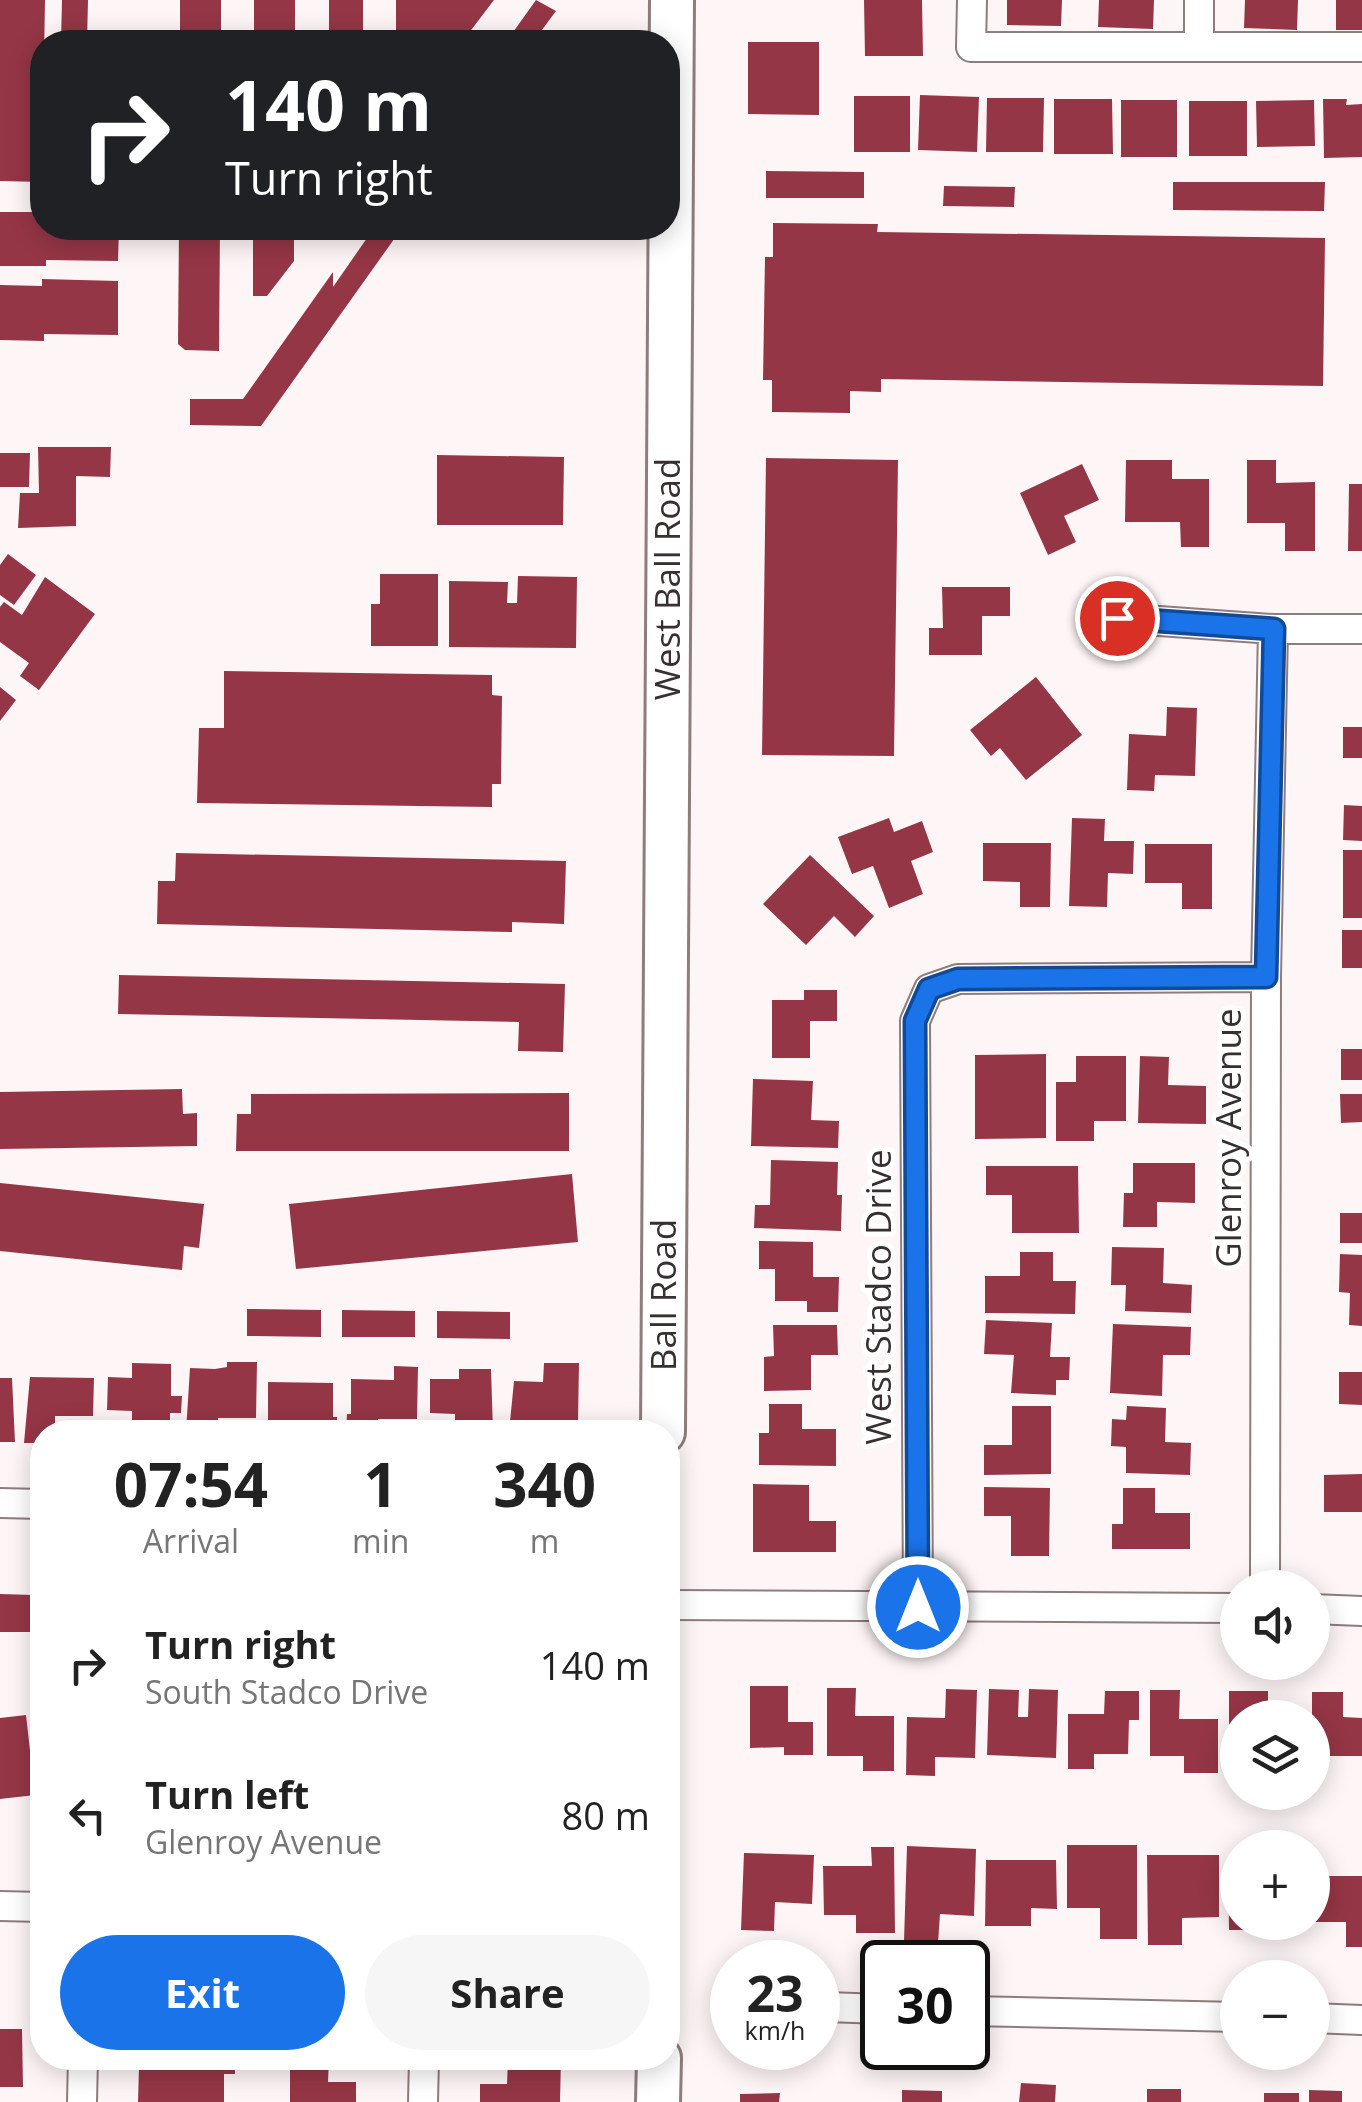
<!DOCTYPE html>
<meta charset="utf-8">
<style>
body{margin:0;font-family:"Open Sans",sans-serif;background:#f6f6f6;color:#222;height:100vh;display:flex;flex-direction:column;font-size:38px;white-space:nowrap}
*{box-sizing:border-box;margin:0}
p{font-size:32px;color:#767676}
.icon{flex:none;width:55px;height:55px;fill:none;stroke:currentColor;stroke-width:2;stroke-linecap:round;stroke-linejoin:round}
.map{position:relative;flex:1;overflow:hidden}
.panel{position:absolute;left:30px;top:1420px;width:650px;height:650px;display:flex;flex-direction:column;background:#fff;border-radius:40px;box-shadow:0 5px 25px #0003}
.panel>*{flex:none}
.hud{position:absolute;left:30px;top:30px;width:650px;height:210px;border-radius:40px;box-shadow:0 5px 25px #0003;background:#202124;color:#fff;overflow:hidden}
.fabs{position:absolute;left:1220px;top:1570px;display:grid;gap:20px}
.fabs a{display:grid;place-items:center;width:110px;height:110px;border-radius:50%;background:#fff;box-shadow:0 5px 25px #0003;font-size:50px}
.speed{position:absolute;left:710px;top:1940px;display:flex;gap:20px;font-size:50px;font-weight:700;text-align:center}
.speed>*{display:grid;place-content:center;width:130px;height:130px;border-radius:50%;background:#fff;box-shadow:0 5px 25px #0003;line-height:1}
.speed small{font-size:25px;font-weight:400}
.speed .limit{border:5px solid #111;border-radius:15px;background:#fff;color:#111}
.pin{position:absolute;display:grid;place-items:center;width:85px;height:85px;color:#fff;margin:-42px;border:5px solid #fff;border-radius:50%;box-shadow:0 2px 10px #0007}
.me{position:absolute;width:110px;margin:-55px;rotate:0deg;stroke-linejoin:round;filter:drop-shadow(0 0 8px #0008)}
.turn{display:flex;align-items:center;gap:35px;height:210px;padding:0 30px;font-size:45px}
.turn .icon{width:130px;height:130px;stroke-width:2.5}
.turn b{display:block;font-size:70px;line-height:85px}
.eta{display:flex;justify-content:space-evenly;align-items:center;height:170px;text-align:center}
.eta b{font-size:60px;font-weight:700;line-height:70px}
.primary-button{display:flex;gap:20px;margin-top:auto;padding:20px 30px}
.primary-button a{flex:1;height:115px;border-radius:60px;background:#1a73e8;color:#fff;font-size:40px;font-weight:700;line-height:115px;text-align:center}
.primary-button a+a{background:#f6f6f6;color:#222}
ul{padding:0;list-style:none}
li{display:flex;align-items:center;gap:30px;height:150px;padding:0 30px}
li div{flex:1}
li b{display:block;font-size:38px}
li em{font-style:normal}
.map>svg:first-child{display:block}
</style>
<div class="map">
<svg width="1362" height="2102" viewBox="0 0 1362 2102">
<rect width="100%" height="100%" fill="#fef5f6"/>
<path fill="#953646" d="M0,0H45L42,182L0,181Z
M62,0H88L87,42H61Z
M180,0H221V42H180Z
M254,0H295V42H254Z
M329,0H363V42H329Z
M396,0H494L462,42H396Z
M536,0L556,11L533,42H506Z
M864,0H922L923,56H865Z
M1007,0H1062L1061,26L1007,25Z
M1099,0H1154L1153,29L1098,27Z
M1245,0H1298L1297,30L1244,28Z
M1336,0H1362V30H1336Z
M748,42H819V115L748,114Z
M920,95L979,97L977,152L918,150Z
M854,96H910V152H854Z
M987,98H1044L1043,152H986Z
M1054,99H1112L1113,154H1054Z
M1323,99H1347L1346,105L1362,104V157L1324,158Z
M1121,100H1177V157H1121Z
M1314,100L1315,146L1257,147L1256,101Z
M1189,101H1247V156H1189Z
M766,171L864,172V198H766Z
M1173,182H1325L1324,211L1173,210Z
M944,186L1015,187L1014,207L943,206Z
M0,212H42V228H119L118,261L46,260V266H0Z
M773,223L878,224L877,232L1325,238L1323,386L881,379V392L850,391V413L772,412V380H763L765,257H773Z
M179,228H220L219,351L185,350L178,344Z
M253,228H294V261L267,296H253Z
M374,228H402L261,426L190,425V399H243L333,272V287Z
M42,279L118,281V335L44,334V341L0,340V285L42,286Z
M38,447H111L110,477L76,476V526L18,528L20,493H39Z
M0,453H30L29,487H0Z
M437,455L564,457L563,525H437Z
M766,458L898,460L894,756L762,755Z
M1126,460H1172V479H1209V547H1181L1180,522H1125Z
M1247,460H1276V483L1315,482V551H1285V523H1247Z
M1082,464L1099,500L1064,516L1076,542L1048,555L1020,493Z
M1349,484H1362V551H1348Z
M8,554L36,575L14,605L0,595V565Z
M380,574H438V646H371V604H380Z
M518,576L577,577L576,648L449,647V581L508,582L507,603H517Z
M45,577L95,614L39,690L20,676L29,663L0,642V607L4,602L22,615Z
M942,587H1010V616H982V655H929V628H943Z
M224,671L492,675V695L502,696L501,784H492V807L197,803L199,728H224Z
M1036,677L1082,735L1026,780L1000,748L991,756L970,730Z
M0,687L16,700L0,721Z
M1167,707L1197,708L1195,776L1155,775L1154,791L1127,790L1129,734L1166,736Z
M1343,727H1362V758H1343Z
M1344,805L1362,806V841L1343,840Z
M889,818L894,832L922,821L933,852L911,861L923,894L889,908L873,866L852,874L838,837Z
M1072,818L1105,819L1104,841H1134L1133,874L1108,873L1107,907L1069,906Z
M983,843H1051L1050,907H1020V882L983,881Z
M1145,844H1212V909H1182V883H1145Z
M1343,850H1362V918H1343Z
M176,853L566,861L564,924L512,922V932L157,924L158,881H175Z
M810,855L874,916L855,937L834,916L806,945L763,904Z
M1342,930H1362V968H1342Z
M119,975L565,984L563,1052L518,1051L519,1022L118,1014Z
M804,990H837V1021H810V1058H772V1000H804Z
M1341,1049H1362V1080H1341Z
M1046,1054V1138L975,1139V1055Z
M1076,1056H1126V1121H1094V1141H1056V1082H1076Z
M1140,1056L1169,1057L1168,1085L1206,1086V1124L1138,1123Z
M753,1079L813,1081L811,1120L839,1121L838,1148L751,1146Z
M182,1089L183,1114L197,1113V1146L0,1149V1092Z
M569,1093V1151H236L237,1114H251V1094Z
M1340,1094H1362V1122L1341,1123Z
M771,1160L838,1162L837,1195H842L841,1231L754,1228L755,1205H770Z
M1133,1163H1195V1203L1157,1202V1227H1123L1124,1193H1133Z
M986,1166H1078L1079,1233H1012V1195H986Z
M572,1174L578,1242L296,1269L289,1204Z
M0,1183L204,1204L199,1248L184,1246L182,1270L0,1251Z
M1340,1213H1362V1243H1340Z
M759,1241L813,1242V1277H839L838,1312H807V1301H775V1269H759Z
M1112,1247L1164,1248L1163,1283L1192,1285L1191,1313L1125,1311L1126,1285H1111Z
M1020,1252H1053V1281H1076L1075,1314L985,1313V1276H1020Z
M1340,1254L1362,1255V1326L1349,1325L1350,1293L1339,1292Z
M247,1309L321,1310V1337L247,1336Z
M342,1310L415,1311V1337H342Z
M437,1311L510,1312V1339L437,1338Z
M986,1320L1052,1323L1050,1357H1070L1069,1380H1056V1395L1011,1393L1014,1355L984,1354Z
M1113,1324L1191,1327L1190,1355H1163L1162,1396L1110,1393Z
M773,1325H837L838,1355H811V1390L764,1391V1357L774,1356Z
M227,1362H257L256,1418H218V1432H186L190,1368L215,1369L227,1367Z
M132,1363L171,1364V1396H182L181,1413H170V1432H132V1411L107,1410L108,1377L132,1378Z
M544,1363H579L578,1421L540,1420V1432H509L514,1381L543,1382Z
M394,1366L418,1367L417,1419H378V1432H346L347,1414H351V1379L394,1380Z
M459,1369H491L493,1432H455V1414L430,1413V1379H459Z
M1339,1372H1362V1405L1339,1404Z
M30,1377L94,1378L93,1416H55V1432H42V1443H24Z
M0,1378H12L15,1442H0Z
M268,1382L333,1383V1417H337V1432H304V1421H268Z
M769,1404H802V1429H836V1466L759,1465V1433H769Z
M1012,1406H1051V1474L984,1475V1445H1012Z
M1127,1406L1166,1408L1165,1442L1191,1443L1190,1475L1126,1473V1447L1111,1446L1112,1419L1126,1420Z
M1362,1474V1512H1324V1475Z
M753,1484L809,1485V1521H836V1552H753Z
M984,1487L1050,1488L1049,1556H1011V1516H984Z
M1123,1488H1155V1513H1190V1549H1112V1524H1123Z
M0,1594L34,1595L33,1632H0Z
M750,1686H788V1722H813V1755H784V1747L750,1748Z
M827,1688H856L855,1716H894V1771H863V1756H827Z
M946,1689L977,1690L975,1758L935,1757V1776L906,1775L907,1717L945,1718Z
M989,1689L1019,1690L1018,1717H1028L1029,1689L1058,1690L1056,1758L987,1755Z
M1150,1690H1180L1179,1719H1218V1773H1184V1756H1150Z
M1105,1691H1139V1720H1129L1128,1754H1094V1769H1068V1714H1104Z
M1229,1691H1268V1718H1238V1772H1229Z
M1312,1692H1343V1717L1362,1718V1756H1312Z
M26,1715L35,1795L0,1799V1718Z
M1067,1845H1137V1939H1100V1908H1067Z
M907,1846L976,1849L974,1916L940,1914L938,1943L904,1941Z
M871,1847H894L895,1933H856V1915H824L823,1866H872Z
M744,1853L814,1855L812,1904L775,1902L774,1931L741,1930Z
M1147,1855H1219V1917L1182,1918V1945H1148Z
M1228,1857H1238V1922H1274V1930H1229Z
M986,1860H1056L1057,1909L1031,1908V1926H985Z
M1312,1876H1362V1947H1346V1922H1312Z
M0,2029H22L23,2087H0Z
M175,2058H235V2074H224V2102H138L139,2067H175Z
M282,2058H329L328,2082H356V2102H290V2064L281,2063Z
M508,2058H561L560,2102H480V2084H507Z
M1021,2083L1056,2085L1055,2102H1019Z
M1147,2089H1181V2102H1147Z
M902,2090L942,2091V2102H902Z
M1309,2090L1342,2091V2102H1309Z
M780,2093L779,2102H740V2094Z
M1264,2093H1299V2102H1264Z"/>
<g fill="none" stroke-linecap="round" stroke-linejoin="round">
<g stroke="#8f7c7d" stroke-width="32">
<path id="minor" d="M972,0L971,47H1362
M1199,47V0
M1117,618L1273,629H1362
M0,1503L42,1504
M1265,1588L1266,977L1273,629
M668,1605L1238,1608
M918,1607L915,1021L929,989L958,979L1266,977
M1312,1609L1362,1611
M0,1906L42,1907
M827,2007L882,2009
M968,2011L1238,2017
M1312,2018L1362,2020
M82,2102L83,2058
M423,2102L424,2058"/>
</g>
<g stroke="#8f7c7d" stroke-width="48">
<path id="primary" d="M663,1432L672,0
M658,2102L659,2058"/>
</g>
<use href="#minor" stroke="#fff" stroke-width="28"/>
<use href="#primary" stroke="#fff" stroke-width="42"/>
</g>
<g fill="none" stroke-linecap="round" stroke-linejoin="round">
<g stroke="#114b97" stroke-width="25">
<path id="route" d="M918,1607L915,1021L929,989L958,979L1266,977L1274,629L1117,618"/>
</g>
<use href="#route" stroke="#1a73e8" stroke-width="18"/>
</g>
<g text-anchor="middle" stroke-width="10" stroke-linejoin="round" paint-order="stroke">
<g font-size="35" fill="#383030" stroke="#fff">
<text transform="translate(668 579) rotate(-90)" y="12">West Ball Road</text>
<text transform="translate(1229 1138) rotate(-90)" y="12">Glenroy Avenue</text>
<text transform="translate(664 1295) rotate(-90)" y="12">Ball Road</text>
<text transform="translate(879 1297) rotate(-90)" y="12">West Stadco Drive</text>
</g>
</g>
</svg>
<div class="fabs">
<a><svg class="icon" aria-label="sound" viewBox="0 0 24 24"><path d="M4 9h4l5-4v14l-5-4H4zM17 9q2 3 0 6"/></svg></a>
<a><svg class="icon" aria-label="layers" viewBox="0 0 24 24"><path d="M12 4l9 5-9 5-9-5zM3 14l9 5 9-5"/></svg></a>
<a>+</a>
<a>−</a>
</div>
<div class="speed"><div>23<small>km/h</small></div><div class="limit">30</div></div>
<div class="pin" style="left:1117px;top:618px;background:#d93025"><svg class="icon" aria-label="arrive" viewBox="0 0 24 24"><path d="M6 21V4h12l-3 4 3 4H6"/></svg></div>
<svg class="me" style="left:918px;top:1607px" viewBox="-20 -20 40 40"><circle r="17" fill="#1a73e8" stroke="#fff" stroke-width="3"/><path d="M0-11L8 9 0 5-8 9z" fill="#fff"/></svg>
<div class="hud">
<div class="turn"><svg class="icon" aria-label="right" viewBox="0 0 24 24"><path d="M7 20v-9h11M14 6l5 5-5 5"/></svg><div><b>140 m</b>Turn right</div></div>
</div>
<section class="panel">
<div class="eta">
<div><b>07:54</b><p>Arrival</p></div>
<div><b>1</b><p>min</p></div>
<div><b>340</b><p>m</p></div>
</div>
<ul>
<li><svg class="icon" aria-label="right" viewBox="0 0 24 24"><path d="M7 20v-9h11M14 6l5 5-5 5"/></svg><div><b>Turn right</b><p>South Stadco Drive</p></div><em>140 m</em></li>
<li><svg class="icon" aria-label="left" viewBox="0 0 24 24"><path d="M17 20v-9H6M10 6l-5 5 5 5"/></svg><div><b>Turn left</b><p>Glenroy Avenue</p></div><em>80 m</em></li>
</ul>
<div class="primary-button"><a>Exit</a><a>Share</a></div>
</section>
</div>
